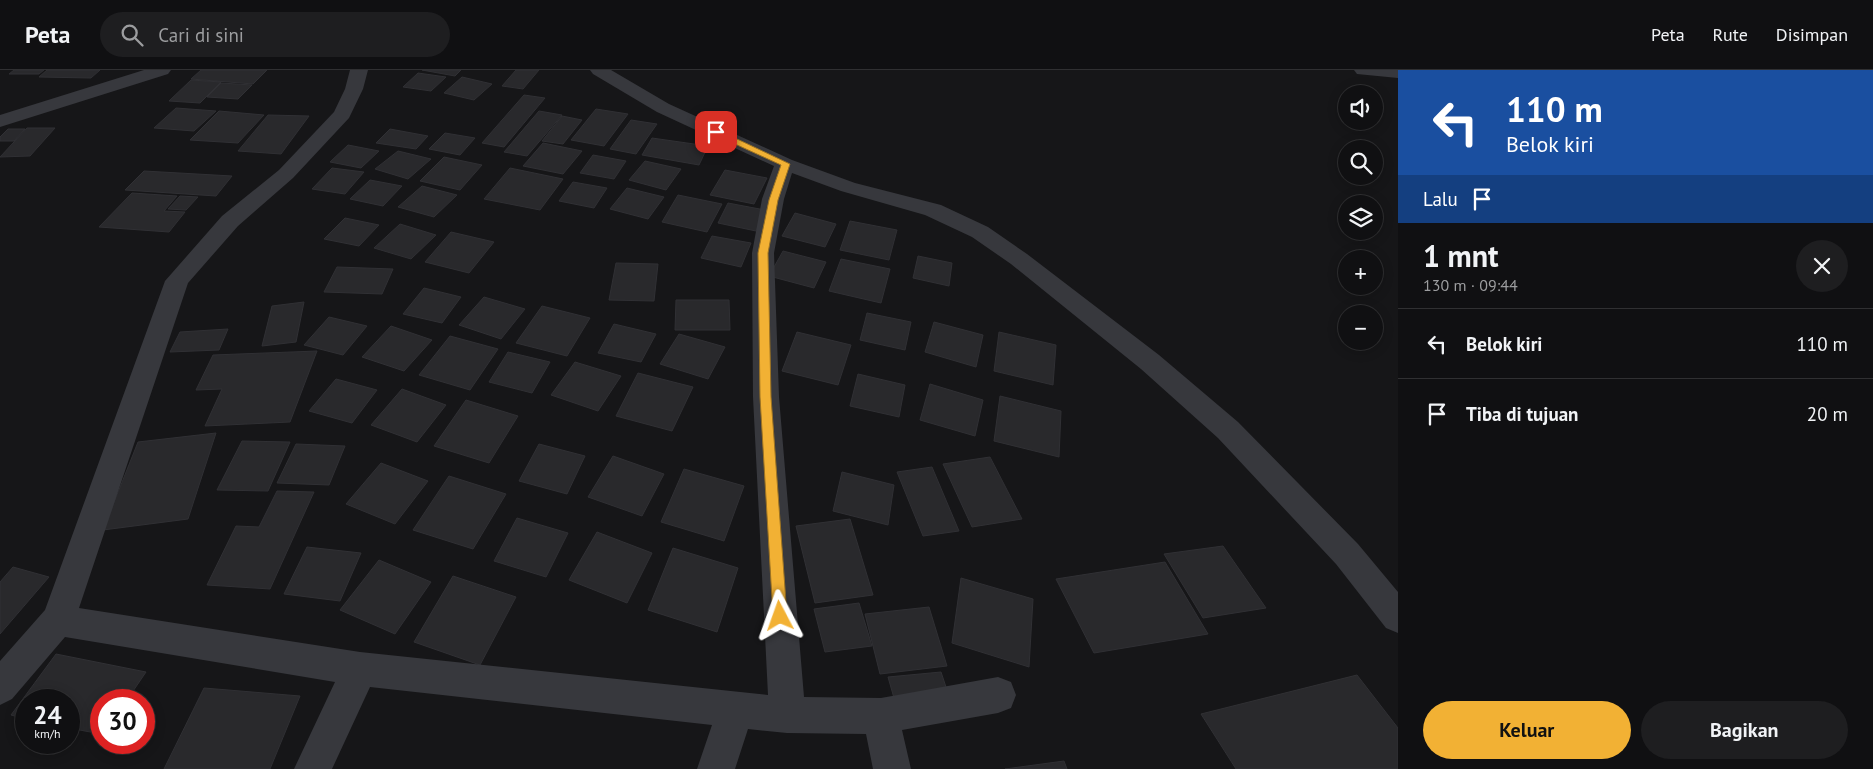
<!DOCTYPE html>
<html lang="id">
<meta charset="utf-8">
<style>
body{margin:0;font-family:"PT Sans",sans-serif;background:#1e1e20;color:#f1f3f6;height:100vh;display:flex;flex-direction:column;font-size:19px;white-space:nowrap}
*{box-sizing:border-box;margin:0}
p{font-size:16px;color:#9c9d9f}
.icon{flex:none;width:28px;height:28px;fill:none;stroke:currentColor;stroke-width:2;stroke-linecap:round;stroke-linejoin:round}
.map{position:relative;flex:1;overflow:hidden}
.sheet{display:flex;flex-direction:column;background:#101012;width:475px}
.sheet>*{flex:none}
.guide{background:#1a4fa0;color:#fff;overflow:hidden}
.tools{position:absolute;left:1338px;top:15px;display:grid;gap:10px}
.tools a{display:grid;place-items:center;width:45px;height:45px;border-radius:50%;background:#101012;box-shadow:0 2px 12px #0003,0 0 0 1px #303032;font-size:25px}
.speed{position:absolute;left:15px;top:619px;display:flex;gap:10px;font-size:25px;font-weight:700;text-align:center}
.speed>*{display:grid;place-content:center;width:65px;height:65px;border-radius:50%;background:#101012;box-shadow:0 2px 12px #0003,0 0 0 1px #303032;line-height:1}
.speed small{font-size:12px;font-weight:400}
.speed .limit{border:8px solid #d22;background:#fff;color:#111}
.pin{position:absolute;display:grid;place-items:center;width:42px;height:42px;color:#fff;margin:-21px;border-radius:10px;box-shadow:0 2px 8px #0006}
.me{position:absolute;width:55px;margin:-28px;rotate:356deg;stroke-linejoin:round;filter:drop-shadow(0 0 4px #0008)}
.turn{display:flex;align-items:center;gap:18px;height:105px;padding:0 25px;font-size:22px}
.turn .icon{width:65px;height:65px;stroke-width:2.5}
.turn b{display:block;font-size:35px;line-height:42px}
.then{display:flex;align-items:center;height:48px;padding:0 25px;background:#0003;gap:10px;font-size:19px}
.round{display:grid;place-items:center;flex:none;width:52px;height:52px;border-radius:26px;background:#1e1e20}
.headline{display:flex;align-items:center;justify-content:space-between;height:85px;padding:0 25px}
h1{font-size:30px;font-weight:700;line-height:38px}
.cta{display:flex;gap:10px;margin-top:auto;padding:10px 25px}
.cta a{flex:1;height:58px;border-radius:30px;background:#f2b134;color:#111;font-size:20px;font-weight:700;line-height:58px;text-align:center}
.cta a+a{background:#1e1e20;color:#f1f3f6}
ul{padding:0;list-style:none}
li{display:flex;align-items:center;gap:15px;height:70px;padding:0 25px;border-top:1px solid #303032}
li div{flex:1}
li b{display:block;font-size:19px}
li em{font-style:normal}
header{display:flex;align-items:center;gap:30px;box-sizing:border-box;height:70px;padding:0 25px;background:#101012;border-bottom:1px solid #303032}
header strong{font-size:24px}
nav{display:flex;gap:28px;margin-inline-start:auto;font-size:18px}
.search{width:350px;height:45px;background:#1e1e20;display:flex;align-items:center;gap:12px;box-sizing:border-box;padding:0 18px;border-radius:28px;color:#9c9d9f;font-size:19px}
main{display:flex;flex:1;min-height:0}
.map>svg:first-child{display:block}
</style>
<header>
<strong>Peta</strong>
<div class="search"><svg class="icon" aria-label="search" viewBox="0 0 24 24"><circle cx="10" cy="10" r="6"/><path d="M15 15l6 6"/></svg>Cari di sini</div>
<nav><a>Peta</a><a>Rute</a><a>Disimpan</a></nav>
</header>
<main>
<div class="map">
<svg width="1398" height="699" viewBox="0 0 1398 699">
<rect width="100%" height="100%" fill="#161618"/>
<path fill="#29292c" stroke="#303034" d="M14,0H44L39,4H9Z
M47,0H100L91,8L39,7Z
M201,0H267L253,14L191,9Z
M422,0H461L455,6Z
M516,0H539L523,19L502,16Z
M418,3L446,7L431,21L403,17Z
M462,7L492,14L474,30L444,23Z
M191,10L221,12L200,33L169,31Z
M221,13L252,15L238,29L207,27Z
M524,25L545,28L504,77L482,73Z
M176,38L216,41L194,61L154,58Z
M596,39L628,44L604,76L571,70Z
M219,41L264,45L238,73L190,70Z
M539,41L562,45L527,86L504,82Z
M268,45L309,46L281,84L238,81Z
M562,46L582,50L563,74L542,71Z
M631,50L657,54L636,84L610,79Z
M27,58H55L30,86L0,87Z
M8,59H25L14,71H0V67Z
M390,59L428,66L416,79L376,73Z
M445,63L475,68L460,85L429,79Z
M652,68L708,76L699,95L642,85Z
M543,73L582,81L563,104L523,96Z
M348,75L379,81L361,98L330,92Z
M398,81L431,89L408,109L375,99Z
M593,85L626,91L614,109L580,103Z
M444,87L482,95L460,120L420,111Z
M645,91L681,99L666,120L629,110Z
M332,98L364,102L345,124L312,119Z
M510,98L563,109L540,140L484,129Z
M725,100L767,108L754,134L710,125Z
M144,101L232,106L216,126L125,120Z
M370,110L402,116L383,136L350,129Z
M573,112L607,118L594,138L559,131Z
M422,116L457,125L434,147L398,137Z
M627,118L664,127L648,149L610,139Z
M132,123L177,126L164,141L185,142L169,162L99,157Z
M678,125L722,134L707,162L662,152Z
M180,126L198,127L186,140L168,139Z
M728,133L765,140L756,161L718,153Z
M795,143L836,154L825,177L782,166Z
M345,148L379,155L359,176L324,169Z
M850,151L897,160L889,190L840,180Z
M400,154L436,165L411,189L374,178Z
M451,162L494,172L469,203L425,192Z
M712,166L751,173L741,197L701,188Z
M783,181L826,192L814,218L769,206Z
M918,186L952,193L949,216L913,208Z
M841,189L890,199L881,233L829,221Z
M616,193L658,194L654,231L609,230Z
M337,197L393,199L382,224L324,222Z
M424,218L461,227L442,253L403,244Z
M484,227L525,239L501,269L459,255Z
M676,230H729L730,260H675Z
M304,232L296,272L262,276L272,236Z
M542,236L590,248L567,286L516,273Z
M867,243L911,252L905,280L860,270Z
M329,247L367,256L343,285L304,275Z
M934,252L983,265L976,297L925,282Z
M614,254L656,264L641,292L598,283Z
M391,256L432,270L404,301L362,287Z
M228,259L219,280L170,282L180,262Z
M797,262L851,275L838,315L782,301Z
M999,262L1056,275L1053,315L994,301Z
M679,264L725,277L708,309L660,294Z
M450,266L498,279L470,320L419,305Z
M317,281L290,352L205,356L222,319L196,320L213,285Z
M508,282L550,292L532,323L489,312Z
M575,292L621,306L598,341L551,325Z
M638,303L693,317L672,361L616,346Z
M858,304L905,315L899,347L850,336Z
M336,309L377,320L352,353L309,341Z
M930,314L983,330L975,366L920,350Z
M402,319L446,335L417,372L371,355Z
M1000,326L1061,341L1059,387L994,371Z
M466,330L518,346L489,393L434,376Z
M216,363L188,449L103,460L138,372Z
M242,371L290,372L268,421L217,420Z
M296,374L345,376L329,415L277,413Z
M539,374L585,386L567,424L519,411Z
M613,386L664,404L642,446L588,427Z
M990,387L1022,449L972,457L943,394Z
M381,393L428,411L395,454L346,434Z
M932,397L959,461L923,466L897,402Z
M684,399L744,416L724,471L661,452Z
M842,402L894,415L888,455L833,441Z
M449,406L506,424L473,479L413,460Z
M277,421L314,422L270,519L207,515L236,456L259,457Z
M517,448L568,463L546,507L494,491Z
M850,449L873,525L815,533L796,456Z
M597,462L652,483L627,533L569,510Z
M1223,476L1266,538L1203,548L1164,484Z
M307,477L361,483L340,531L284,524Z
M673,478L738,498L717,562L648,540Z
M379,490L431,512L395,564L340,540Z
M1165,492L1208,564L1094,583L1056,509Z
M13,497L49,507L0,564V512Z
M453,506L516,527L480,595L414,572Z
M961,508L1033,529L1029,597L952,573Z
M859,533L872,576L825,582L814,539Z
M929,537L947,596L880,604L865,544Z
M56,584L146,602L127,630H101V664L69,658V630H26V649L11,645Z
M941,602L950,629L896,635L888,607Z
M1357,605L1398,658V699H1236L1201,644Z
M204,618L300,626L270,699H164Z
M1064,691L1067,699H1005Z"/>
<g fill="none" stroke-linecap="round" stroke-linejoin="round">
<path fill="#37383d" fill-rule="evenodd" d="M144,0H171L168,4L0,57V45Z
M350,0H368L363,19L349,48L293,108L238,156L188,213L79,538L360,582L768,625L753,327L752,183L762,129L774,96L657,42L593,4L590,0H611L669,34L792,90L855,113L941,135L988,157L1027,184L1159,285L1238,352L1358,474L1398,522V563L1386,558L1336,494L1218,368L1141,299L1011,194L972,167L925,145L841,121L792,103L784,129L774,183L779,327L804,627L881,628L998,607L1011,612L1016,625L1011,638L998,643L902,660L911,699H873L866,664L787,663L748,659L735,699H697L712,655L370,617L332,699H294L335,612L65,567L12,629L0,635V591L45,540L165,211L222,146L279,100L334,42L345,19Z
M1354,0H1398V8L1357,4Z"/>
</g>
<path fill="#f2b134" stroke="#9d7322" d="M713,60H718L790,94L778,130L768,183L771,327L787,546L785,550L780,552L775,550L773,546L760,327L758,183L769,130L781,95L713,64Z"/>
</svg>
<div class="tools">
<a><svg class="icon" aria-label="sound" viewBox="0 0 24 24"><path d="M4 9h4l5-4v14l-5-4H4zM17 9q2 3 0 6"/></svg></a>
<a><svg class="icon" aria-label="search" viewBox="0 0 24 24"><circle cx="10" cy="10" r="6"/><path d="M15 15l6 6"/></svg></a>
<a><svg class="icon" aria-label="layers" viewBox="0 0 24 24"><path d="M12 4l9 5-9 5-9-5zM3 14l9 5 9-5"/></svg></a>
<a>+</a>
<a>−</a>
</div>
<div class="speed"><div>24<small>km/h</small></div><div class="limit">30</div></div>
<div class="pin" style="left:716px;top:62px;background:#d93025"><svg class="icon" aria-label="arrive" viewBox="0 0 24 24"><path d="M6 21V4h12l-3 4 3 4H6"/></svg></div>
<svg class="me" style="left:780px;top:546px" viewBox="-20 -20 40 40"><path d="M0-17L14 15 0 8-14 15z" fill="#f2b134" stroke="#fff" stroke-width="4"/></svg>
</div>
<section class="sheet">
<div class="guide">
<div class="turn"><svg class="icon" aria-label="left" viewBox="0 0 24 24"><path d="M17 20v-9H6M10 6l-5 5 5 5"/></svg><div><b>110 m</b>Belok kiri</div></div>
<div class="then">Lalu<svg class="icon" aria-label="arrive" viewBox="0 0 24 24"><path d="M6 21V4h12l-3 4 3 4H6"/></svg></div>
</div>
<div class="headline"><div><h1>1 mnt</h1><p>130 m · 09:44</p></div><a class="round"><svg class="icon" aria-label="close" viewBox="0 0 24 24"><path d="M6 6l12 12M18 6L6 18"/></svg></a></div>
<ul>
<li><svg class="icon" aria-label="left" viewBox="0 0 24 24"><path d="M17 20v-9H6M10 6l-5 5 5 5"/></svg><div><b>Belok kiri</b></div><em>110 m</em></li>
<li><svg class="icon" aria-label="arrive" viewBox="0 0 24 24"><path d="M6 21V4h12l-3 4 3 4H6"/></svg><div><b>Tiba di tujuan</b></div><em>20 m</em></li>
</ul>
<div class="cta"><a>Keluar</a><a>Bagikan</a></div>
</section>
</main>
